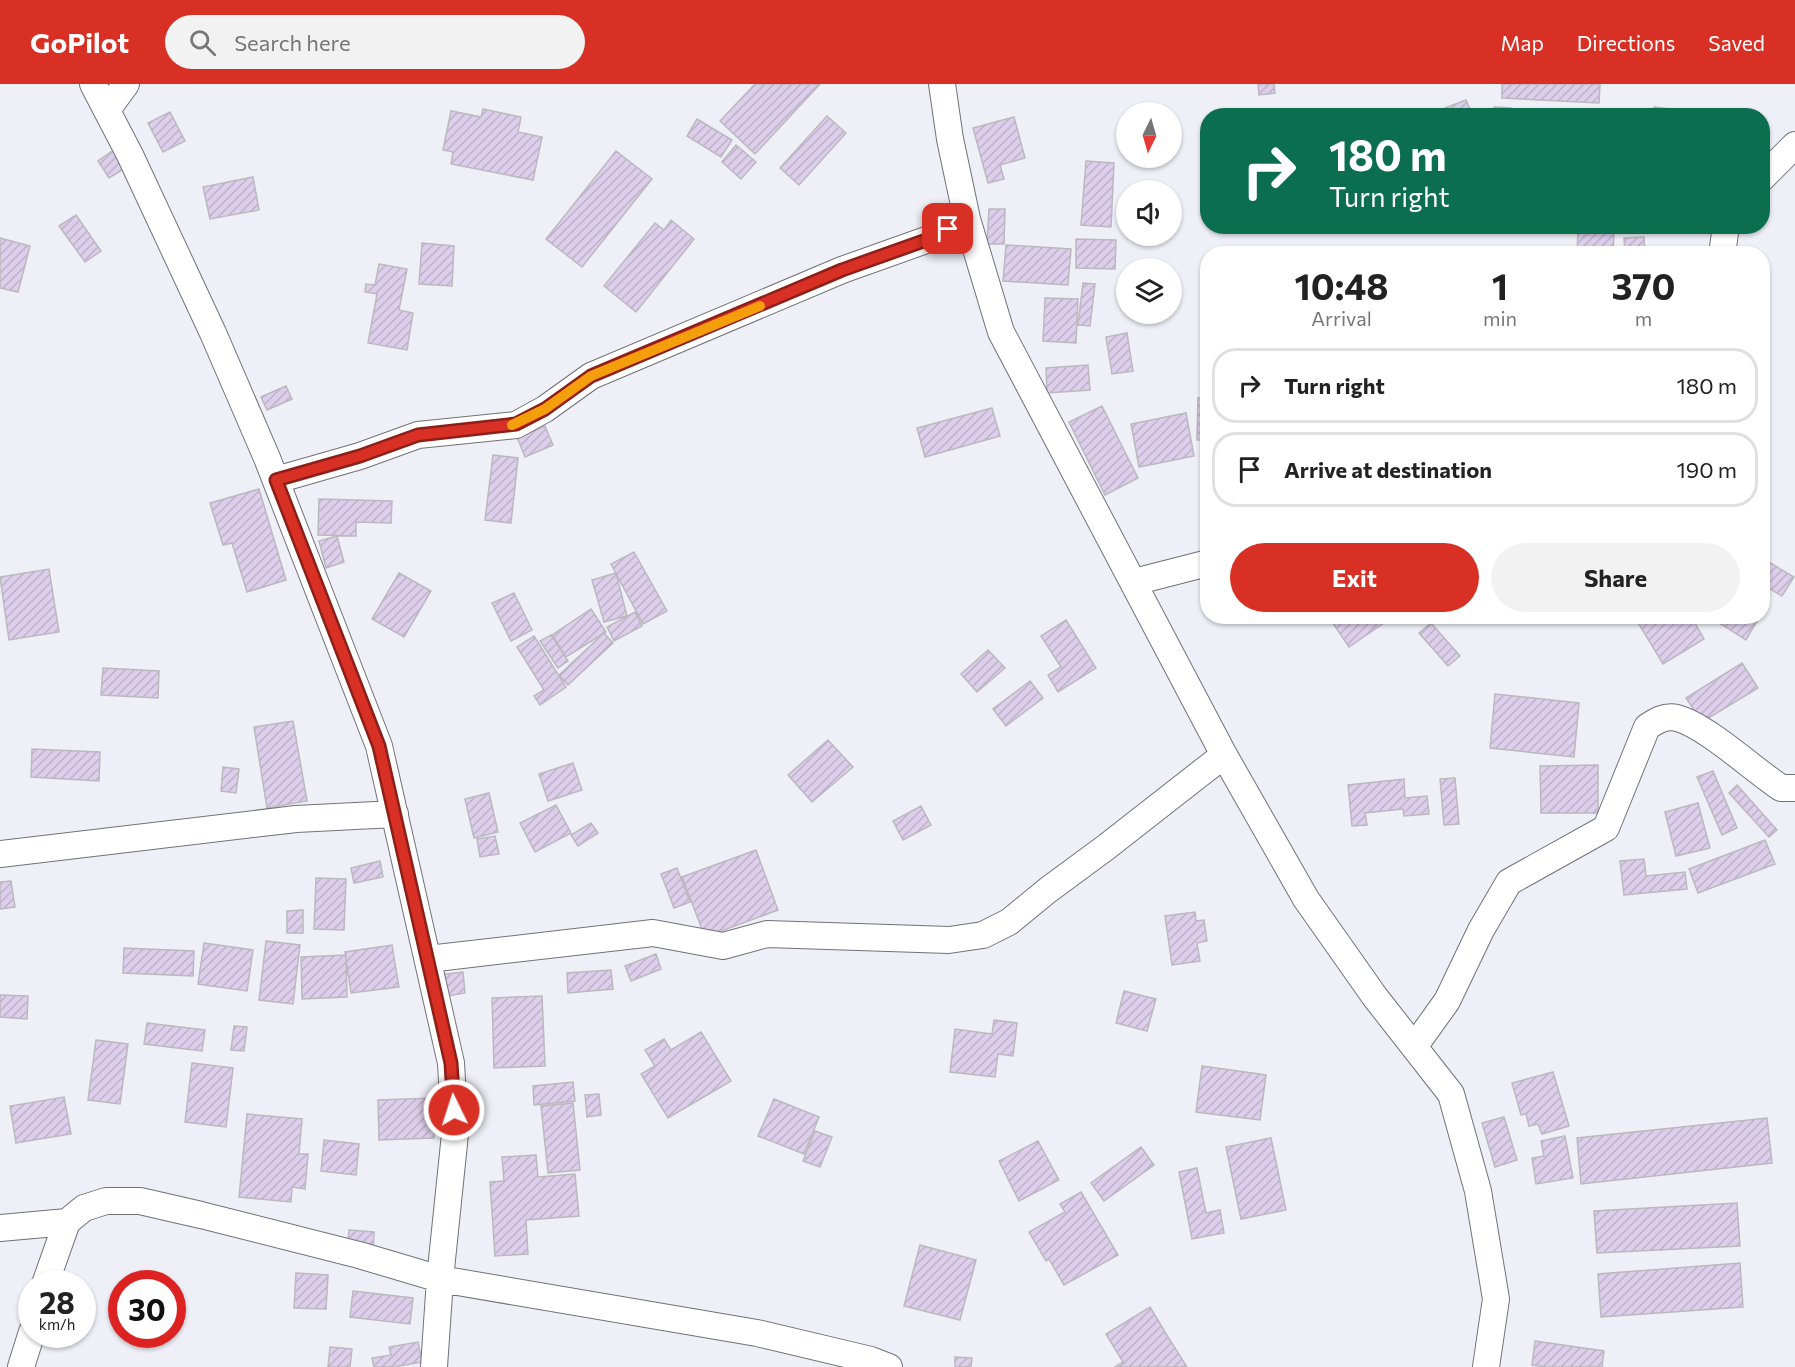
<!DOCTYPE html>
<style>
body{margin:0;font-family:Commissioner,sans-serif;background:#f2f2f2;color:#222;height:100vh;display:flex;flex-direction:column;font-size:22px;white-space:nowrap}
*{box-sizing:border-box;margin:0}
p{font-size:20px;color:#767676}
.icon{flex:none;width:33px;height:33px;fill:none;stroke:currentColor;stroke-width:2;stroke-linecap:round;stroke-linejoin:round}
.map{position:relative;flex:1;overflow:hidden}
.panel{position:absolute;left:1200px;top:162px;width:570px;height:378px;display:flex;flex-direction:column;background:#fff;border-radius:24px;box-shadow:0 2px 4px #0004}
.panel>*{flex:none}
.top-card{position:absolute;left:1200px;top:24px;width:570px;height:126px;border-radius:24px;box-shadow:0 2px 4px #0004;background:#0b6e4f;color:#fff;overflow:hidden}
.needle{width:39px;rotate:185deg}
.fabs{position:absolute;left:1116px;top:18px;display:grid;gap:12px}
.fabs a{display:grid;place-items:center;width:66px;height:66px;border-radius:50%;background:#fff;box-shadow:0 2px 4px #0004;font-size:30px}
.speed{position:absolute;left:18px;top:1186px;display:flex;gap:12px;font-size:30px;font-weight:700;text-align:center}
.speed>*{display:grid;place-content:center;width:78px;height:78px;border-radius:50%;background:#fff;box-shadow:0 2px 4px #0004;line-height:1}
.speed small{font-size:15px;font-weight:400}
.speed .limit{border:9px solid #d22;background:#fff;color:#111}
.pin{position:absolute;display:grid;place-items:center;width:51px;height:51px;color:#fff;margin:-26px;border-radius:12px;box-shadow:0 3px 9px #0006}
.me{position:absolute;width:66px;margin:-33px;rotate:356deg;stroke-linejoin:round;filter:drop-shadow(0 0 4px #0008)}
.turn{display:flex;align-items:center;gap:21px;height:126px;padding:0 30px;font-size:27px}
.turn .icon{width:78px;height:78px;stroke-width:2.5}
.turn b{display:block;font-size:42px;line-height:51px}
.eta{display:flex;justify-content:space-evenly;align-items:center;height:102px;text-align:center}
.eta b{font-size:36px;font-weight:700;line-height:42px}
.action{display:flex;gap:12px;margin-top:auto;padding:12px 30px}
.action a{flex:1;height:69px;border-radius:36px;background:#d93025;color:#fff;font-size:24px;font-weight:700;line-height:69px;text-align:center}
.action a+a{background:#f2f2f2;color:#222}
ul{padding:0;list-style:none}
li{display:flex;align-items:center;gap:18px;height:75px;margin:0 12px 9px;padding:0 18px;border:3px solid #e0e0e0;border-radius:24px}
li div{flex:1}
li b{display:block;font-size:22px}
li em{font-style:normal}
header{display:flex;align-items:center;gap:36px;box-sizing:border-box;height:84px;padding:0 30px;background:#d93025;color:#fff}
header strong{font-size:28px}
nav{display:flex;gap:33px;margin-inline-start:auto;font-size:21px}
.search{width:420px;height:54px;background:#f2f2f2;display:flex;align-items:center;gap:15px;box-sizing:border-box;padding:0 21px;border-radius:33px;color:#767676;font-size:22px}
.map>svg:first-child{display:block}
</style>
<header>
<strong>GoPilot</strong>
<div class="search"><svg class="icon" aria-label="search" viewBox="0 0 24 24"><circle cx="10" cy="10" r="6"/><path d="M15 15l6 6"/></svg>Search here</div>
<nav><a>Map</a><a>Directions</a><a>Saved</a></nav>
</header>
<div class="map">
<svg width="1795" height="1283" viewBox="0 0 1795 1283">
<defs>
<pattern id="building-hatch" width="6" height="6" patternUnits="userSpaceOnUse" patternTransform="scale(1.5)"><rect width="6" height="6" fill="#ddceeb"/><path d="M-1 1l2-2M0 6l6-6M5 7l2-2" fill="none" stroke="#beb1ca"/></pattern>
</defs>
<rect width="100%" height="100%" fill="#eff0f7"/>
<path fill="url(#building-hatch)" stroke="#bbb8be" stroke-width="1.5" d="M755,0H820L755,70L720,37Z
M1258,0H1274L1275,9L1259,11Z
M1502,0H1600L1599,19L1502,14Z
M1466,16L1473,32H1448L1445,24Z
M1494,23L1511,24L1510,32H1494Z
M1654,23L1694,28L1693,32H1653Z
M483,25L521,33L518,48L542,53L533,96L451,80L453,68L443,66L451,27L481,33Z
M1362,26V32H1332V30Z
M170,28L185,57L163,68L148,39Z
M827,32L846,49L799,101L780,84Z
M1014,33L1025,74L1000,81L1004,95L988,99L973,44Z
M697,35L732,56L721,73L687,52Z
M736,61L756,78L741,95L722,78Z
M115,65L127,83L109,94L98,77Z
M616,67L652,95L582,183L546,155Z
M1086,77L1114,79L1111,143L1081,141Z
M253,93L259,126L210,135L203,103Z
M989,125H1005L1004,160H987Z
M76,131L101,167L85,178L59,142Z
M671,136L694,155L636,228L604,202L655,139L664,146Z
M1578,146L1614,147L1613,170H1577Z
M1644,153L1645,170H1625L1624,154Z
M0,154L30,162L18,208L0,204Z
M1076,155L1116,156L1115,185L1076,184Z
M422,159L454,162L452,202L419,200Z
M1006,161L1071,165L1068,201L1003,197Z
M379,180L407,185L399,226L413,229L407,266L368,259L377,210L365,208L366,200L375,201Z
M1083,199L1095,200L1090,242L1078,241Z
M1045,214L1078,215L1076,259L1043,257Z
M1127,249L1133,287L1112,290L1106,253Z
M1088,281L1090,306L1047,309L1046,284Z
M286,302L292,315L267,326L261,313Z
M1198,314H1208V356H1197Z
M1102,322L1138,394L1105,411L1069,338Z
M992,324L1000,352L925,373L917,344Z
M1186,329L1194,372L1139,383L1131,340Z
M545,342L553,361L525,373L517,353Z
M493,371L518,374L511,439L485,436Z
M259,405L286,496L247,508L232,459L223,461L210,419Z
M319,415L392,417L391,439L356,438V452L318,451Z
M337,452L344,478L326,484L319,457Z
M634,468L667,527L643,540L611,480Z
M1762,474L1794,493L1782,512L1762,500Z
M49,485L59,548L9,556L0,493Z
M399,489L431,507L404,553L372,535Z
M616,489L627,532L604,538L592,496Z
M514,509L532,546L511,557L492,519Z
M591,525L606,548L566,573L552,551Z
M635,528L642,542L614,557L607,543Z
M1328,532H1394L1349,563Z
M1644,532H1691L1704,555L1663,580L1637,537Z
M1708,532H1760L1746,556Z
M1066,536L1096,584L1058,608L1048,591L1061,583L1041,552Z
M1431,539L1460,572L1448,582L1419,549Z
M604,549L613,559L568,601L559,591Z
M551,551L568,577L558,584L540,557Z
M534,552L566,603L540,621L534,612L544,606L517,563Z
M988,566L1005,584L977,608L961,590Z
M1742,579L1758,604L1702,638L1686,614Z
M103,584L159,587L158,614L101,611Z
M1030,597L1043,614L1006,642L993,625Z
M1495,610L1579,619L1574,673L1490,664Z
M293,637L307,717L267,724L254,643Z
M828,656L853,683L812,718L788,691Z
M32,665L100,668L99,697L31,693Z
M573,679L582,706L548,717L539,690Z
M1598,681V729H1541L1540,682Z
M223,683L239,685L236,709L221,707Z
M1713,687L1737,744L1722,751L1697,693Z
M1455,694L1459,740L1444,741L1440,695Z
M1404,695L1405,714L1427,712L1429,730L1404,732L1403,725L1365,729L1367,741L1352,742L1348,701Z
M1737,701L1777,746L1769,753L1729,709Z
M489,709L498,748L474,754L465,715Z
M1698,719L1710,764L1676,772L1665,728Z
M556,721L571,749L535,768L520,739Z
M921,722L931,741L903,756L893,737Z
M591,739L598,749L578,762L571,751Z
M495,752L499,770L480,773L477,755Z
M1765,756L1775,780L1698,809L1689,785Z
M756,766L778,826L705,853L682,793Z
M1644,775L1646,792L1685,788L1687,805L1624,811L1620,777Z
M380,777L383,793L354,799L351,784Z
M677,784L690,818L674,824L661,790Z
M316,794L346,795L344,846L314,845Z
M11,797L15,823L0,825V798Z
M303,826V849H287V827Z
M1195,828L1196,837L1204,836L1207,857L1197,859L1200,877L1172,881L1165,832Z
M266,857L300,861L293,920L259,916Z
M204,859L253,866L247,907L198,900Z
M392,861L399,903L351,909L345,868Z
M124,864L194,867L193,892L123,889Z
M656,870L661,885L631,897L625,882Z
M346,871L347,913L302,915L301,873Z
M611,886L613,905L568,909L567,889Z
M463,888L465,909L442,913L439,891Z
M1124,907L1156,915L1147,947L1116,939Z
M0,911L28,912L27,935L0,933Z
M542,912L545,982L494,984L492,914Z
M994,936L1017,939L1013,972L998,970L995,993L950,988L955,945L992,950Z
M147,939L205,946L202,967L144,960Z
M234,942L247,943L244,967L231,966Z
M701,948L731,997L668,1034L641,990L655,982L645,966L664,955L671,966Z
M96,956L128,960L120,1020L88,1016Z
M192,979L233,984L226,1043L185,1038Z
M1202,982L1266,991L1260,1036L1196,1028Z
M1553,988L1569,1042L1542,1050L1538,1040L1529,1042L1526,1030L1521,1031L1512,999Z
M573,998L575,1017L534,1021L533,1002Z
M599,1010L601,1031L587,1033L585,1011Z
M64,1013L71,1050L16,1059L10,1022Z
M433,1014L434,1054L379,1056L378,1016Z
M774,1015L819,1033L804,1070L758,1052Z
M573,1019L580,1086L548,1089L541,1022Z
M247,1030L302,1035L299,1070H308L305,1105L292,1103L291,1118L239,1113Z
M1504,1033L1517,1076L1495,1083L1482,1039Z
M1767,1034L1772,1079L1581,1100L1577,1054Z
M815,1047L832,1053L820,1083L803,1077Z
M1565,1052L1573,1094L1536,1100L1532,1074L1544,1072L1541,1057Z
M1271,1054L1286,1126L1241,1135L1226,1063Z
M324,1056L359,1060L356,1091L321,1087Z
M1038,1057L1059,1096L1019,1117L999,1077Z
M1141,1063L1154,1081L1104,1117L1091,1099Z
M536,1071L538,1093L575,1090L579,1132L526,1136L528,1170L495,1172L490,1098L504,1097L502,1073Z
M1197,1084L1206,1129L1220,1126L1224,1149L1192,1155L1179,1088Z
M1081,1108L1118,1171L1064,1201L1049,1175L1046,1177L1029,1148L1065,1128L1060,1120Z
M1737,1119L1740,1162L1597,1169L1594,1127Z
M349,1146L374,1148L373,1168L347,1165Z
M920,1161L976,1176L960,1236L904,1222Z
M1740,1179L1743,1223L1601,1233L1598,1190Z
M296,1189L328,1191L326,1225L294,1224Z
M353,1207L413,1214L410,1240L350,1233Z
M1150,1223L1168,1253L1187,1283H1115L1123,1278L1106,1250Z
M1535,1257L1604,1267L1602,1283H1545L1532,1281Z
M418,1258L422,1278L394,1283H374L372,1274L391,1271L389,1263Z
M330,1263L352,1265L350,1283H328Z
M955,1273L972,1274L971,1283H955Z"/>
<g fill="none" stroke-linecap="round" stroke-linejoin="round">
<g stroke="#717278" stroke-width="28">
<path id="street" d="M93,0L130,71L213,249L267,374L379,662L451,979L455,1050L440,1195L434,1283
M942,0L950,55L967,135L1001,248L1224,671L1306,815L1375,913L1451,1010L1478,1107L1496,1215L1486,1283
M107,26L126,0
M1762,94L1795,61
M1722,170L1726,142
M276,396L360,372L418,351L516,341L545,325L591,292L842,186L929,155L967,135
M1134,498L1208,479
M0,770L296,735L395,730
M428,875L653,849L723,862L767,850L949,856L983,851L1009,838L1048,806L1105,764L1224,671
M1414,963L1447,917L1481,846L1509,798L1606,744L1647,643C1656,637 1665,631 1677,634C1705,641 1754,686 1781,704H1795
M0,1144L67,1138
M45,1200L67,1138L84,1124L106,1117H140L201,1131L359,1171L440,1195L757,1249L871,1276L889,1283
M21,1283L32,1248"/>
</g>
<use href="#street" stroke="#fff" stroke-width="26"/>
</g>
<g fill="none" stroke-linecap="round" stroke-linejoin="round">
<g stroke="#8d1f18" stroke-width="15">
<path id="route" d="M454,1026L451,979L379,662L276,396L360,372L418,351L516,340L545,325L591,292L842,186L929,155L948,145"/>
</g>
<use href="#route" stroke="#d93025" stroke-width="10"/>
<path stroke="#f59e0b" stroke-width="10" d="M512,341L545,325L591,292L760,222"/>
</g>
</svg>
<div class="fabs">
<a><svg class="needle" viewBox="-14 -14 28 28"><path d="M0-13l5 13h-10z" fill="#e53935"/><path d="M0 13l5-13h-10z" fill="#767676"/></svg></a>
<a><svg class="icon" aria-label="sound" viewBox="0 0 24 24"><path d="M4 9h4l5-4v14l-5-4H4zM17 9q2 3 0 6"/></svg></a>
<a><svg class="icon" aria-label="layers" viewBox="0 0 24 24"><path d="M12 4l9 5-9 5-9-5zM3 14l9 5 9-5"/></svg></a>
</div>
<div class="speed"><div>28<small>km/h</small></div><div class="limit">30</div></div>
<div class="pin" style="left:948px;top:145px;background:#d93025"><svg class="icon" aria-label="arrive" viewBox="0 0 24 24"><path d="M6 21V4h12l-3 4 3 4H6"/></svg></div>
<svg class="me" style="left:454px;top:1026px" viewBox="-20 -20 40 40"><circle r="17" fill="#d93025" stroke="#fff" stroke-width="3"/><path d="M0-11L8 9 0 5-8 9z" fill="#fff"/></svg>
<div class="top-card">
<div class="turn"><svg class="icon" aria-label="right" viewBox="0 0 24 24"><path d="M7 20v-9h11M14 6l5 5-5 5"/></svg><div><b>180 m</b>Turn right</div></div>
</div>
<section class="panel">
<div class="eta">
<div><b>10:48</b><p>Arrival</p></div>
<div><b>1</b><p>min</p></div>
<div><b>370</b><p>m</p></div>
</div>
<ul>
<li><svg class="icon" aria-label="right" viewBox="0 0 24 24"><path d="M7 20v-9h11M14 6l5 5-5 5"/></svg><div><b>Turn right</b></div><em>180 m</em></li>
<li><svg class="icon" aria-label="arrive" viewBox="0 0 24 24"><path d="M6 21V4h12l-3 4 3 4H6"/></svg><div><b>Arrive at destination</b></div><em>190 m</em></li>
</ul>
<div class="action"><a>Exit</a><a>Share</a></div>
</section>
</div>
